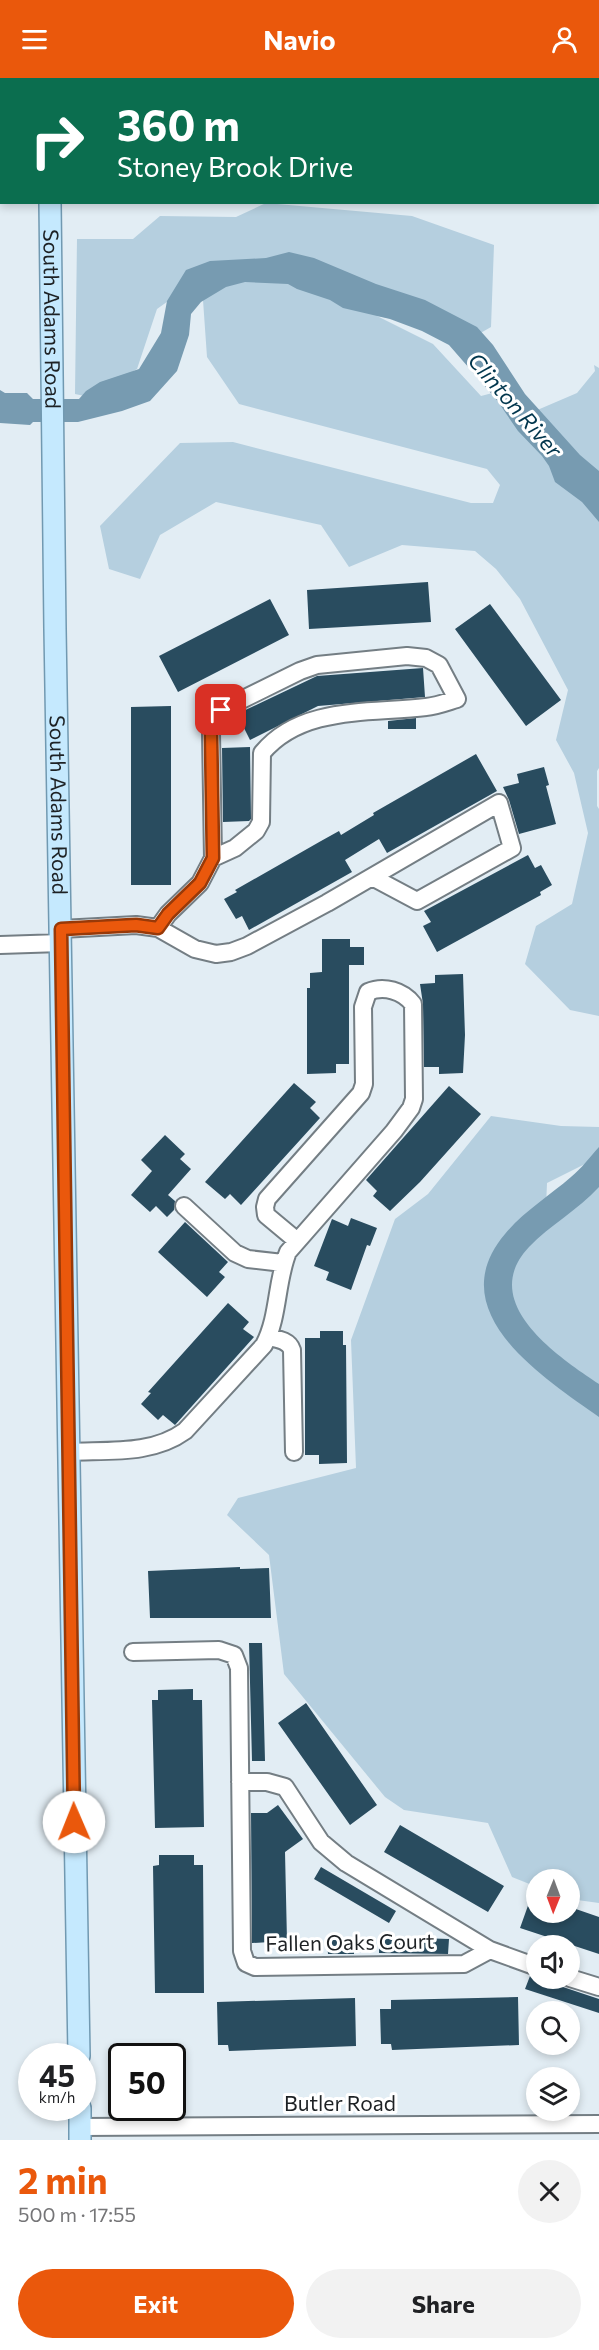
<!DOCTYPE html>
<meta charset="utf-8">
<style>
body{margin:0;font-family:Commissioner,sans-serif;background:#f2f2f2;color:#202124;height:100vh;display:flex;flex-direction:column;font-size:22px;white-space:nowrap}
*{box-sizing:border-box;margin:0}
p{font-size:20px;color:#757577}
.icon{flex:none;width:33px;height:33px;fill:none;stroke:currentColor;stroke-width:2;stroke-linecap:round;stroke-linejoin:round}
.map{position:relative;height:2062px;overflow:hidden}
.drawer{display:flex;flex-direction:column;background:#fff;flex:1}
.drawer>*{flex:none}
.top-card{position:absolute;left:0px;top:0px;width:600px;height:126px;box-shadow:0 3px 9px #0003;background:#0b6e4f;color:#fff;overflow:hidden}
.needle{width:39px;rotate:181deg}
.fabs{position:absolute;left:526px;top:1791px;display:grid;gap:12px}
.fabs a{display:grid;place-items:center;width:54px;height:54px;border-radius:50%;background:#fff;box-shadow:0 3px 9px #0003;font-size:30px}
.speed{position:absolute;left:18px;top:1965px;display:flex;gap:12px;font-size:30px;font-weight:700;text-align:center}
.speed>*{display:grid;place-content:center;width:78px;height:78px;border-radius:50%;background:#fff;box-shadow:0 3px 9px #0003;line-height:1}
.speed small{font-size:15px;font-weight:400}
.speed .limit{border:3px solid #111;border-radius:9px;background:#fff;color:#111}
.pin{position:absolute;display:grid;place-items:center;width:51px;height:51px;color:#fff;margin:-26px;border-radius:12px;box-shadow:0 3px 9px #0006}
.me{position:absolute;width:66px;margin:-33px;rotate:359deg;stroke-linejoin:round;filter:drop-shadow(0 0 4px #0008)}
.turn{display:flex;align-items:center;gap:21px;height:126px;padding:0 18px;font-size:27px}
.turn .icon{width:78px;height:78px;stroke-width:2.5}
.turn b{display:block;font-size:42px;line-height:51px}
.round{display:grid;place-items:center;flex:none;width:63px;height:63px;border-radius:32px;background:#f2f2f2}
.overview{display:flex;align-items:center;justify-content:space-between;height:102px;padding:0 18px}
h1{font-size:36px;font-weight:700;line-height:45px;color:#ea580c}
.button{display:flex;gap:12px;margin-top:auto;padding:12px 18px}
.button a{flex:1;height:69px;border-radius:36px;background:#ea580c;color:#fff;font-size:24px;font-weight:700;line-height:69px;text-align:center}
.button a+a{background:#f2f2f2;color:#202124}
header{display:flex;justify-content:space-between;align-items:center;height:78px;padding:0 18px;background:#ea580c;color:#fff;font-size:27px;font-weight:700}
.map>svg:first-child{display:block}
</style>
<header><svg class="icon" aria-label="menu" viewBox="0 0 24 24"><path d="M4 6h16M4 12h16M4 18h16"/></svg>Navio<svg class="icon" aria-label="person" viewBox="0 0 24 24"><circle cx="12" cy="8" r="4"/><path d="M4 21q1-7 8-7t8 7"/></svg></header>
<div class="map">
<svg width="599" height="2062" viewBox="0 0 599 2062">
<rect width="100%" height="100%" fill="#e2edf4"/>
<path fill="#b5cfdf" d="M266,125L412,138L494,167L491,249L477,257L377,238L433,266L481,318L504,312L535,333L577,315L595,293L594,287L599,290V690L597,693V728L599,731V938L570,932L525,886L536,848L572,826L588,755L574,695L556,662L568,612L520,521L496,491L475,473L402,467L349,489L321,447L216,424L160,457L140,501L109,491L100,448L180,365L233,364L471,425H493L500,407L487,391L239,326L207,279L203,222L185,211L157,231L137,291L89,319L75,316L77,161H133L160,138L236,139Z
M491,1038L561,1048L599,1049V1079L547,1105L546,1129L599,1104V1825L570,1821V1802H537V1809L512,1799L488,1745L404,1732L385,1719L284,1596L269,1477L227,1437L238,1420L356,1390L351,1262L395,1141L428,1116Z"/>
<path fill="#779bb1" d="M289,174L314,180L376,206L425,222L477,249L493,267L525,316L580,377L599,393V444L582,424L555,404L549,388L542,378L518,353L496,321L449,267L422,253L390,241L343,230L330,222L297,211L288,206L245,204L226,209L201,224L191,236L189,257L177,293L150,323L122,333L78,344H33L30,347L0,345V312L5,315H27L33,321H79L86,313L100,304L139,291L161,255L167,223L186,192L210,183L266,180Z
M599,1069V1109C578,1132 550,1147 529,1169C477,1224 557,1278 599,1306V1339C544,1300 439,1234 505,1156C523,1134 549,1118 571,1099C581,1091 590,1079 599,1069Z"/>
<path fill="#294c5f" d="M428,504L431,544L309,551L307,512Z
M270,521L289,557L178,614L159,578Z
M490,526L561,622L526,648L455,551Z
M423,590L425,619L318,628L250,662L237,636L317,598Z
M171,628V807H131V629Z
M416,640V651H388V643Z
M250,669L251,741L249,743L223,744L222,670Z
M476,676L497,713L387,775L379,761L345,782L352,794L249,852L242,838L236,841L224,821L237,814L235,812L321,763L339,753L341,757L374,737L373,735Z
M544,689L549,707L546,708L556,746L519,756L509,722L503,709L519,705L517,696Z
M528,777L535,790L541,787L552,807L540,814L541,817L437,874L423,848L431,844L424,833Z
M322,861H350V869H364V887H349V986H336V995L307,996V910H310V895L322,894Z
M463,896L465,957L463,995L439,996V989H424L423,926L420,906L435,905V897Z
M294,1005L316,1024L310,1030L320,1040L241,1127L230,1116L225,1121L205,1104Z
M449,1008L481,1036L420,1104L390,1133L373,1118L377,1113L366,1102Z
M165,1057L185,1076L180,1081L191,1091L168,1117L175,1123L174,1132L167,1139L156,1128L150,1134L131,1117L152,1093L141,1082Z
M351,1140L377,1150L370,1168L367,1167L351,1212L326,1202L329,1194L314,1188L332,1141L348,1148Z
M185,1144L228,1184L219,1194L225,1199L207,1219L158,1174Z
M228,1225L249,1244L243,1251L254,1259L175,1347L163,1337L158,1342L141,1326L151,1315L148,1314Z
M320,1253H343V1267H346L347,1385L319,1386V1377H305V1260H320Z
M240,1489V1491L269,1490L271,1540H150L148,1493Z
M249,1565H262L265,1683H252Z
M193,1611V1622H202L204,1749L155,1750L152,1622H158V1612Z
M306,1625L377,1727L350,1747L278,1645Z
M278,1727L303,1761L285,1774L287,1863L252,1865L251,1735H267Z
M400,1747L504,1808L488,1834L384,1774Z
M159,1777H194V1787H203L204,1915H155L153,1788L159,1787Z
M321,1789L396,1833L389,1845L314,1801Z
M535,1808H537V1834H570V1829L599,1839V1876L520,1850Z
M419,1860L449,1861L448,1876L379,1875V1861Z
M327,1862H354V1876H328Z
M530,1898L599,1921V1935L525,1911Z
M518,1919L519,1967L392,1972L391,1966H381L380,1931H391V1922Z
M355,1920L356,1968L229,1973L228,1967H218L217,1924Z"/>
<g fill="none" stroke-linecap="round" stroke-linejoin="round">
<g stroke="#747e84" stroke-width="20">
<path id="minor" d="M231,0L232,2
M452,2L453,0
M0,51H2
M598,89H599
M158,850L168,836L200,805L213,780L235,770L256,753L261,744L262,675C302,627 371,636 426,629C437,628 447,624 457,621L439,587L426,580L407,578L317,587L300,593L221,632L213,644L211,655L213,780
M61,851L136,847L158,850L195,871L216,876L231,874L247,868L327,825L499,725L512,770L417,823L372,799
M0,867L61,865
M184,1128L235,1175L248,1181L283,1185
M268,1259C277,1261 289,1262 292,1272L294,1374
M69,1374C109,1372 152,1377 185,1353L264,1267C279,1239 276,1203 288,1174L394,1053L411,1030L414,1021L413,926C403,913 384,907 368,914L363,929L364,1006L361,1015L267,1121L265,1129L266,1137L296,1162
M133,1574L219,1572L234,1577L239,1590L242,1873L246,1885L255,1889L464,1886L490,1872
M240,1704H267L285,1709L321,1764L346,1785L490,1872L537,1889
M570,1900L599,1909
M80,2049L599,2046"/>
</g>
<g stroke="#7199b1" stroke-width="24">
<g id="major">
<path d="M49,0V2"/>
<path id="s1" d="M50,124L55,551L79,1978"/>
<path d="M80,2030V2062"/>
</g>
</g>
<use href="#minor" stroke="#fff" stroke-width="16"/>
<use href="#major" stroke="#c5e9fe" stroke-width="21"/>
</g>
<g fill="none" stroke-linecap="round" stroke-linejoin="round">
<g stroke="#983908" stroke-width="15">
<path id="route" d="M74,1744L61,851L136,847L158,850L168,836L200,805L213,780L211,656L213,644L221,632"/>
</g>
<use href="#route" stroke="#ea580c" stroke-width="10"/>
</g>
<g text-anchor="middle" stroke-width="6" stroke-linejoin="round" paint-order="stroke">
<g font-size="21" fill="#1d2124" stroke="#fff">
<text dy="7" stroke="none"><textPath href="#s1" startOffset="117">South Adams Road</textPath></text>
<text dy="7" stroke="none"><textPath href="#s1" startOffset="603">South Adams Road</textPath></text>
<text transform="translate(350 1865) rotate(-1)" y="7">Fallen Oaks Court</text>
<text x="340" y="2033">Butler Road</text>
</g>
<g font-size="22" font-style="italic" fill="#01364d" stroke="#fff">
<text transform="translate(515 327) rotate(49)" y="8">Clinton River</text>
</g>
</g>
</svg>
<div class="fabs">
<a><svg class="needle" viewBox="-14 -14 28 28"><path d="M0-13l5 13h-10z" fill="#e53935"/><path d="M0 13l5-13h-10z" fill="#757577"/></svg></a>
<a><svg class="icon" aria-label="sound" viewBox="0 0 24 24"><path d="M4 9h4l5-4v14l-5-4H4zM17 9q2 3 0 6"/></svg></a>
<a><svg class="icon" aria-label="search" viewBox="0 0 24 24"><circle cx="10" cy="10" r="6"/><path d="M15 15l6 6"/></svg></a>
<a><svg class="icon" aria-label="layers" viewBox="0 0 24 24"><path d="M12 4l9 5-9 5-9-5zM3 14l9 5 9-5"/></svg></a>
</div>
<div class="speed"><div>45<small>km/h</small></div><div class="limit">50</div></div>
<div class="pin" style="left:221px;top:632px;background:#d93025"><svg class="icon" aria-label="arrive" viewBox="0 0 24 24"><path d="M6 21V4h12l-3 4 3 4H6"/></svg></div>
<svg class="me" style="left:74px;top:1744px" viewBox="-20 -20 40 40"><circle r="19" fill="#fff"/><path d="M0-13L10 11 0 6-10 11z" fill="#ea580c"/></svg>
<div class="top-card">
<div class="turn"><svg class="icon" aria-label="right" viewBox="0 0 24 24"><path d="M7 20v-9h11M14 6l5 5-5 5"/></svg><div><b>360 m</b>Stoney Brook Drive</div></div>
</div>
</div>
<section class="drawer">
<div class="overview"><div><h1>2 min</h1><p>500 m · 17:55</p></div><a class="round"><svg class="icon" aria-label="close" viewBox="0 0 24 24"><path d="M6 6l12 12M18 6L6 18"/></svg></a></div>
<div class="button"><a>Exit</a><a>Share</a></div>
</section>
